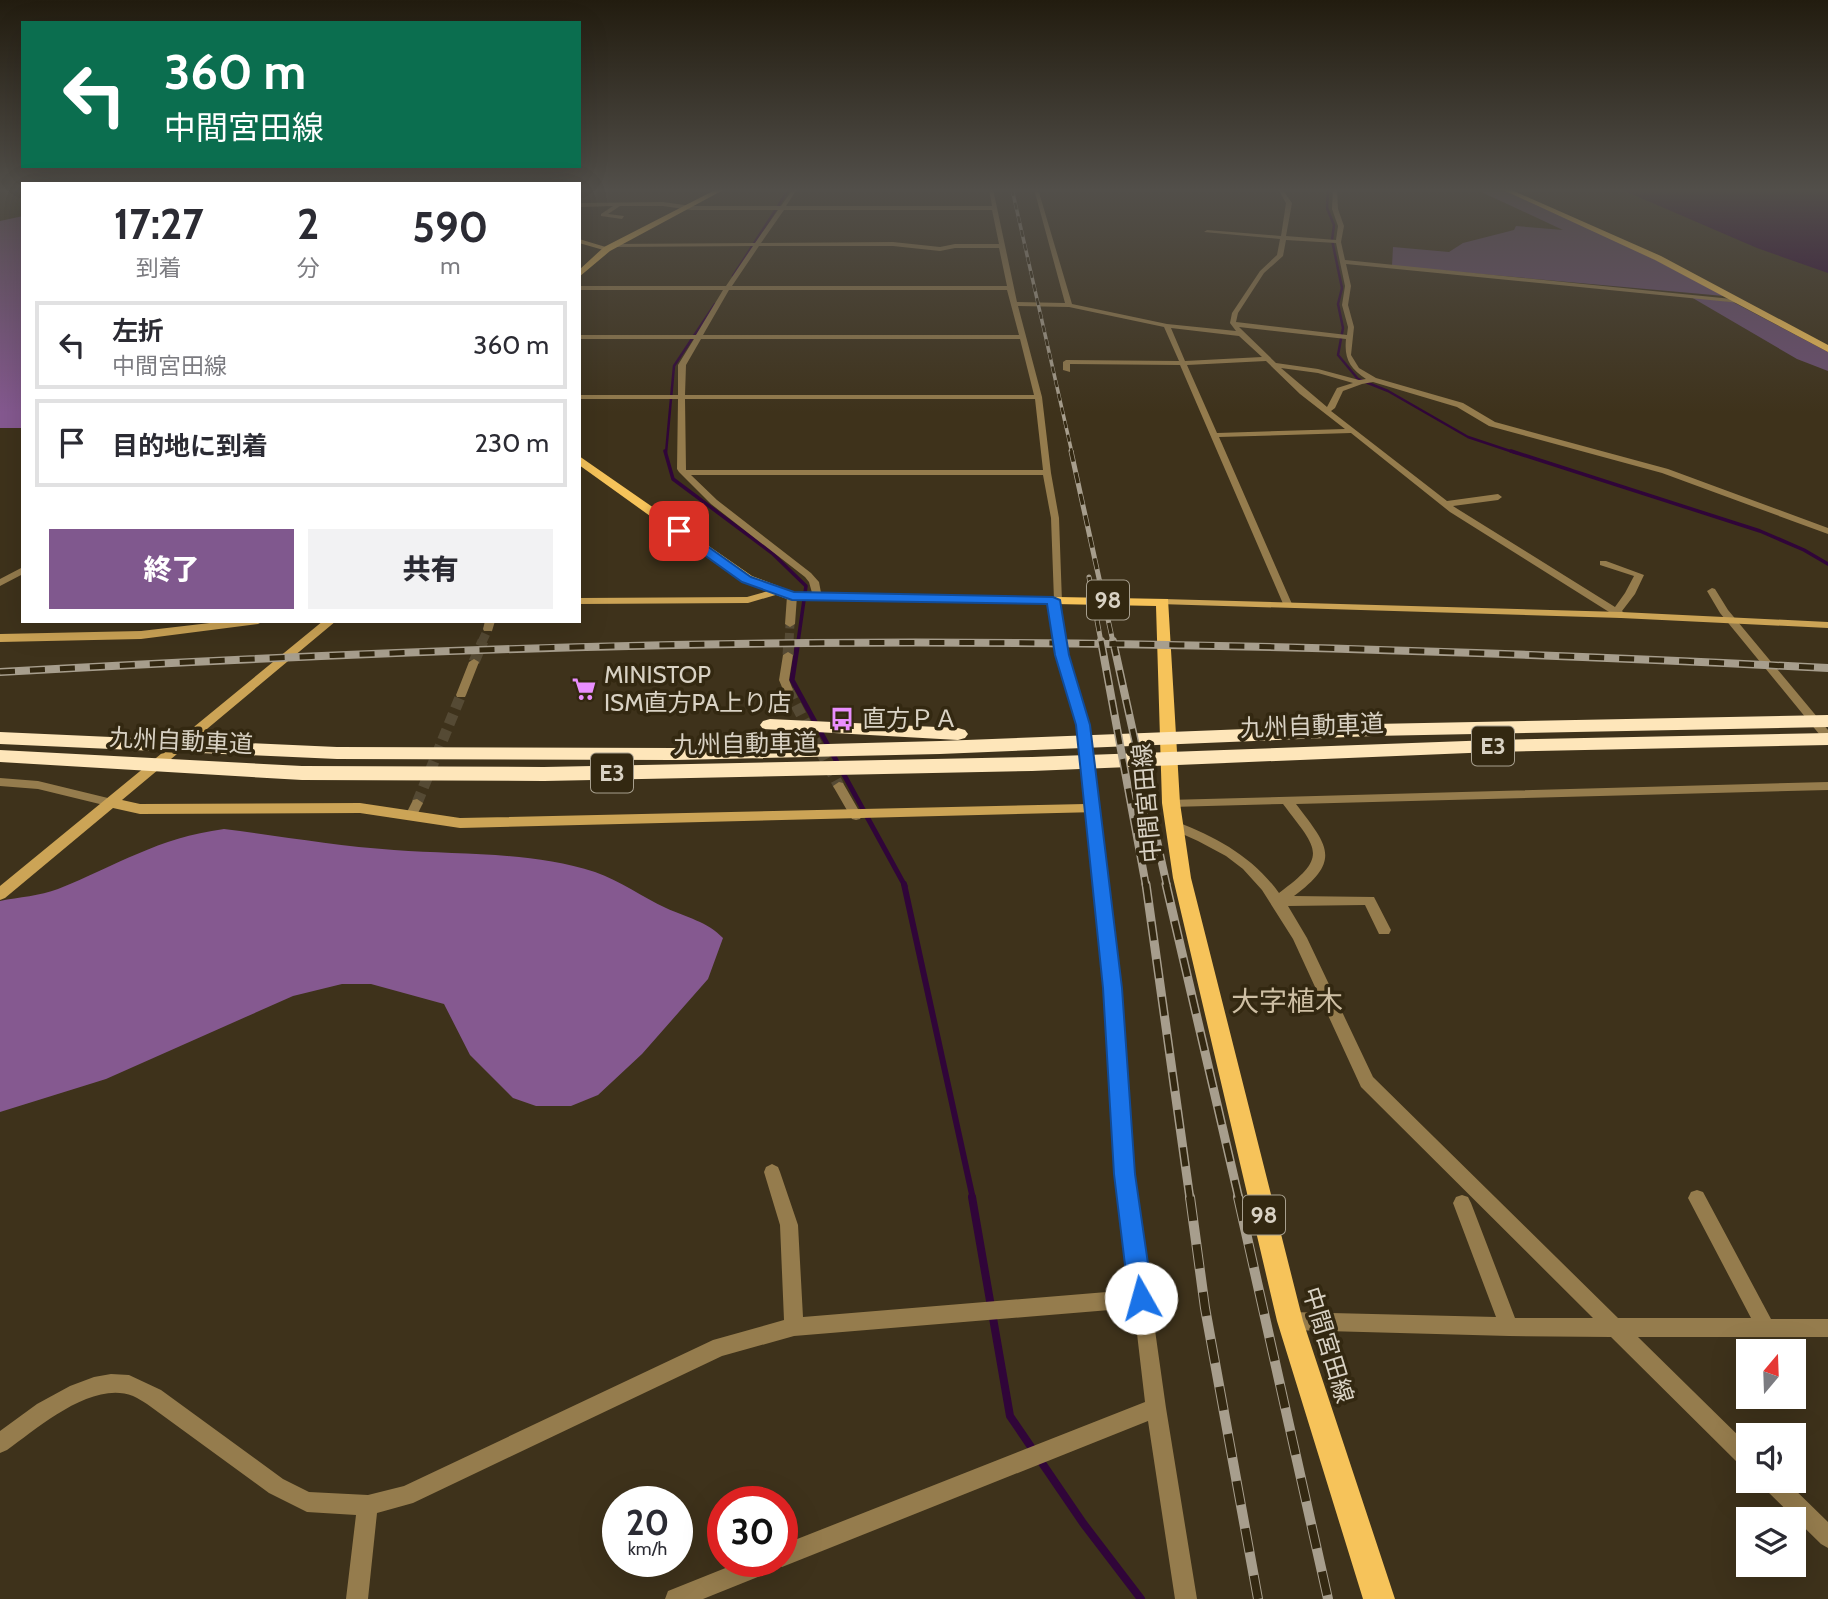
<!DOCTYPE html>
<html lang="ja">
<meta charset="utf-8">
<style>
body{margin:0;font-family:Cabin,"Noto Sans JP",sans-serif;background:#f2f2f3;color:#2b2b33;height:100vh;display:flex;flex-direction:column;font-size:26px;white-space:nowrap}
*{box-sizing:border-box;margin:0}
p{font-size:23px;color:#7c7c81}
.icon{flex:none;width:38px;height:38px;fill:none;stroke:currentColor;stroke-width:2;stroke-linecap:round;stroke-linejoin:round}
.map{position:relative;flex:1;overflow:hidden}
.details{position:absolute;left:21px;top:182px;width:560px;height:441px;display:flex;flex-direction:column;background:#fff;border-radius:0px;box-shadow:0 7px 28px #0002}
.details>*{flex:none}
.banner{position:absolute;left:21px;top:21px;width:560px;height:147px;border-radius:0px;box-shadow:0 7px 28px #0002;background:#0b6e4f;color:#fff;overflow:hidden}
.needle{width:46px;rotate:19deg}
.buttons{position:absolute;left:1736px;top:1339px;display:grid;gap:14px}
.buttons a{display:grid;place-items:center;width:70px;height:70px;border-radius:0px;background:#fff;box-shadow:0 7px 28px #0002;font-size:35px}
.speed{position:absolute;left:602px;top:1486px;display:flex;gap:14px;font-size:35px;font-weight:700;text-align:center}
.speed>*{display:grid;place-content:center;width:91px;height:91px;border-radius:50%;background:#fff;box-shadow:0 7px 28px #0002;line-height:1}
.speed small{font-size:18px;font-weight:400}
.speed .limit{border:10px solid #d22;background:#fff;color:#111}
.pin{position:absolute;display:grid;place-items:center;width:60px;height:60px;color:#fff;margin:-30px;border-radius:14px;box-shadow:0 4px 10px #0006}
.me{position:absolute;width:77px;margin:-38px;rotate:353deg;stroke-linejoin:round;filter:drop-shadow(0 0 5px #0008)}
.turn{display:flex;align-items:center;gap:24px;height:147px;padding:0 28px;font-size:32px}
.turn .icon{width:91px;height:91px;stroke-width:2.5}
.turn b{display:block;font-size:49px;line-height:60px}
.eta{display:flex;justify-content:space-evenly;align-items:center;height:119px;text-align:center}
.eta b{font-size:42px;font-weight:800;line-height:49px}
.action{display:flex;gap:14px;margin-top:auto;padding:14px 28px}
.action a{flex:1;height:80px;border-radius:0px;background:#80588e;color:#fff;font-size:28px;font-weight:800;line-height:80px;text-align:center}
.action a+a{background:#f2f2f3;color:#2b2b33}
ul{padding:0;list-style:none}
li{display:flex;align-items:center;gap:21px;height:88px;margin:0 14px 10px;padding:0 14px;border:4px solid #e1e1e2;border-radius:0px}
li div{flex:1}
li b{display:block;font-size:26px}
li em{font-style:normal}
.map>svg:first-child{display:block}
</style>
<div class="map">
<svg width="1828" height="1599" viewBox="0 0 1828 1599">
<rect width="100%" height="100%" fill="#3e321b"/>
<path fill="#6b4f71" d="M1475,189H1501L1540,205L1652,258L1724,296L1392,266L1393,247L1449,252L1463,243L1514,230L1516,226L1563,230Z
M1691,297L1733,302L1828,352V371L1797,359Z"/>
<path fill="#855990" d="M23,216V428H0V221Z
M224,829C280,836 337,846 394,850C461,855 530,851 595,872C621,881 642,897 666,908C686,917 708,922 723,938L708,979L642,1054L598,1095L571,1106H536L513,1098L470,1055L444,1004L371,984H342L293,996L106,1079L0,1112V901C19,897 40,896 58,889C118,865 157,838 224,829Z"/>
<path fill="#300539" d="M1620,189H1828V273L1757,248Z"/>
<g fill="none" stroke-linecap="round" stroke-linejoin="round">
<path stroke="#300539" stroke-width="2.5" d="M1328,189L1327,208L1334,225L1332,240L1342,288L1338,304L1343,328L1338,355L1358,379L1388,391L1468,437L1516,453
M733,276L789,189
M666,453L674,366L715,304"/>
<path stroke="#300539" stroke-width="3.5" d="M665,451L673,479L772,553L806,586L798,642
M1511,451L1760,531L1804,550L1828,564"/>
<path stroke="#300539" stroke-width="5" d="M798,641L792,680L905,886"/>
<path stroke="#300539" stroke-width="6" d="M904,884L973,1199"/>
<path stroke="#300539" stroke-width="8" d="M972,1197L1010,1416L1083,1523L1141,1599"/>
<path stroke="#554a34" stroke-width="9" stroke-dasharray="9 4.5" stroke-linecap="butt" d="M482,642L488,629
M789,642L790,624"/>
<path stroke="#554a34" stroke-width="11" stroke-dasharray="11 6" stroke-linecap="butt" d="M788,655L789,641
M474,662L483,641
M788,690L839,786
M417,803L461,695"/>
<path fill="#957c4d" fill-rule="evenodd" d="M793,189H797L786,206H992L989,189H993L1017,302L1065,303L1034,189H1038L1072,304L1167,324L1236,331L1230,323L1232,313L1260,271L1277,255L1280,239L1204,232L1207,230L1281,236L1286,203L1278,189H1282L1292,203L1286,236L1336,240L1338,226L1332,209L1333,189H1337L1338,209L1344,226L1341,242L1345,260L1742,300L1740,303L1346,264L1351,286L1348,305L1354,327L1351,355L1359,368L1376,378L1463,403L1495,422L1668,469L1828,528V534L1662,473L1489,426L1457,407L1373,382L1362,384L1343,391L1335,408L1331,411L1447,501L1498,494L1502,497L1498,500L1453,506L1456,508L1615,607L1625,593L1634,576L1600,565V561H1606L1644,575L1635,594L1622,611L1626,615L1621,618L1617,617L1450,512L1351,433L1219,437L1292,604L1290,606H1284L1180,365L1070,364V372L1063,370V362L1066,360L1179,361L1164,327L1069,307L1018,306L1042,397L1051,473L1059,518L1062,602H1056L1054,600L1051,518L1043,475H691L717,500L811,573L819,582L822,598L817,601L814,600L809,582L805,577L711,504L679,472L677,469L678,399H579V395H678V365L694,339H579V335H696L723,290H579V286H726L753,246L614,247L612,244L755,243L778,210H691L663,206H620L608,214L624,216L622,219L601,216V214L613,206L579,207V203L663,202L691,206H781ZM784,210H992L999,244H955L940,247L893,242L761,243ZM1286,240L1336,243L1345,286L1342,305L1348,327L1347,335L1236,322L1238,313L1264,273L1283,256ZM759,246H893L940,251L955,248H999L1007,286H732ZM729,290H1007L1019,335H703ZM1239,327L1346,339C1344,359 1350,368 1366,379L1359,380L1318,369L1276,363ZM1171,328L1239,336L1262,357L1185,361ZM701,339H1020L1034,395H685L686,365ZM1266,361L1300,394L1345,429L1217,433L1187,365ZM1281,368L1318,373L1353,383L1337,388L1327,407ZM685,399H1035L1043,470H686Z
M23,567V574L0,586V579Z
M1712,588L1715,589L1728,610L1828,730V741L1824,740L1720,613L1707,591Z
M792,593L797,596L795,624L790,627L785,624L787,596Z
M485,621H495L492,631H484L483,629Z
M788,652L793,655L789,680L793,690L788,693L784,692L779,680L783,655Z
M474,659L479,662L466,695L465,697H457L456,695L469,662Z
M0,778L38,781L112,799L118,803L112,807L38,789L0,786Z
M839,782L843,783L862,816L860,819L856,820L852,819L833,786Z
M1828,782V790L1296,804C1327,845 1343,860 1294,896L1374,897L1391,930L1389,934H1379L1365,905L1288,906L1307,938L1373,1077L1618,1318H1751L1688,1198L1691,1192L1697,1190L1703,1192L1771,1319H1828V1337H1638L1748,1445V1469L1741,1466L1611,1337L1509,1336L1290,1330L1283,1328L1281,1321L1283,1314L1290,1312L1496,1317L1453,1203L1456,1197L1462,1195L1468,1197L1471,1203L1515,1318H1593L1361,1087L1293,939L1262,890L1243,869L1226,856L1198,841L1169,828L1167,825L1169,822H1177C1218,838 1253,857 1279,893C1330,856 1317,849 1283,804L1171,807L1165,803L1167,800Z
M417,799L423,803L415,819L411,820L407,819L405,816L413,800Z
M1093,805L1099,809L1120,988L1133,1174L1166,1408L1197,1599H1175L1148,1421L782,1567L779,1565L778,1569L703,1599H665L668,1591L743,1561H782V1545L1145,1402L1134,1308L794,1336L722,1356L413,1503L377,1513L368,1599H346L356,1515L307,1512L269,1493L147,1404C142,1401 138,1398 133,1396C92,1380 38,1428 7,1450L0,1453V1431L37,1404L70,1386L94,1377L111,1374L129,1375L161,1390L283,1479L309,1492L368,1495L404,1486L713,1340L784,1320L780,1225L764,1172L766,1167L772,1164L778,1167L780,1172L798,1225L803,1317L1131,1290L1117,1174L1106,988L1087,809Z
M1760,1480H1785L1828,1522V1548L1821,1544L1763,1487Z"/>
<path fill="#cca456" fill-rule="evenodd" d="M579,239L609,248L610,249L607,251L579,243Z
M775,589L781,592L779,594L748,603L579,604V598L747,597Z
M1053,597L1059,600L1068,655L1089,725L1100,809L1098,812L460,828L360,813L140,814L113,808L5,898L0,900V886L323,621H336L122,800L140,804L360,803L460,818L1085,804L1077,725L1056,655L1047,600Z
M1163,599L1621,612L1828,622V628L1621,618L1159,604V600Z
M227,621H264L258,624L141,639L0,642V634L141,631Z"/>
<path fill="#f6c35a" fill-rule="evenodd" d="M717,189H725L610,251L579,277V270L604,247Z
M1501,189H1509L1661,256L1828,345V352L1655,260Z
M579,456L752,576L794,592L1168,599L1180,803L1191,878L1303,1321L1395,1599H1363L1277,1321L1173,878L1162,803L1156,606L787,599L742,582L579,465Z"/>
<path fill="#fee6ba" fill-rule="evenodd" d="M1828,715V727L1373,736L940,754L675,760L337,759L0,744V732L337,747L675,748L940,741L1373,724Z
M770,719L958,728L965,730L968,734L965,738L958,740L763,729L760,725L763,721Z
M1828,733V745L1493,752L1032,771L544,781L302,780L0,762V750L302,766L544,767L1032,757L1493,740Z"/>
<g stroke="#a79e8d" stroke-width="3.5">
<path id="rail-far4" d="M1012,189L1072,453"/>
</g>
<g stroke="#a79e8d" stroke-width="5">
<path id="rail-far3" d="M1071,451L1113,642
M1089,577L1101,642"/>
</g>
<g stroke="#a79e8d" stroke-width="8">
<path id="rail-far2" d="M1101,641L1146,886
M1113,641L1167,886
M0,672C269,657 539,645 808,643C1148,640 1488,651 1828,668"/>
</g>
<g stroke="#a79e8d" stroke-width="9">
<path id="rail-far1" d="M1146,884L1190,1199
M1166,884L1239,1199"/>
</g>
<g stroke="#a79e8d" stroke-width="10">
<path id="rail" d="M1190,1197L1205,1308L1258,1599
M1238,1197L1328,1599"/>
</g>
<use href="#rail-far4" stroke="#332811" stroke-width="2.5" stroke-dasharray="7" stroke-linecap="butt"/>
<use href="#rail-far3" stroke="#332811" stroke-width="3.5" stroke-dasharray="11" stroke-linecap="butt"/>
<use href="#rail-far2" stroke="#332811" stroke-width="5" stroke-dasharray="15" stroke-linecap="butt"/>
<use href="#rail-far1" stroke="#332811" stroke-width="6" stroke-dasharray="19" stroke-linecap="butt"/>
<use href="#rail" stroke="#332811" stroke-width="8" stroke-dasharray="24" stroke-linecap="butt"/>
</g>
<linearGradient id="sky" x2="0" y2="1"><stop stop-color="#221c0f"/><stop offset="0.46" stop-color="#524f4a"/><stop offset="1" stop-color="#524f4a" stop-opacity="0"/></linearGradient>
<rect width="1828" height="413" fill="url(#sky)"/>
<path fill="#1a73e8" stroke="#114b97" stroke-width="2" d="M675,529H683L751,577L794,592L1053,597L1060,600L1069,655L1090,725L1122,988L1135,1174L1153,1298L1149,1307L1141,1310L1132,1307L1129,1298L1114,1174L1103,988L1076,725L1055,655L1047,604L792,600L742,582L675,534Z"/>
<defs>
<g id="supermarket-bare" transform="scale(1.89)"><path d="M-6-5.5h2.5l.6 2H6L4.5 2H-2.5L-4.4-4H-6ZM-1.5 3.2a1.3 1.3 0 1 0 .1 0ZM3 3.2a1.3 1.3 0 1 0 .1 0Z" fill="#e98efe" stroke="#332811" stroke-width="2.5" paint-order="stroke"/></g>
<g id="bus-bare" transform="scale(1.89)"><path d="M-5-6H5V4H4V6H2V4H-2V6H-4V4H-5ZM-3.5-4V0h7V-4ZM-3.5 1.2v1.5H-2V1.2ZM2 1.2v1.5H3.5V1.2Z" fill="#e98efe" stroke="#332811" stroke-width="2.5" paint-order="stroke"/></g>
</defs>
<g fill-rule="evenodd">
<use href="#supermarket-bare" x="584" y="689"/>
<use href="#bus-bare" x="842" y="719"/>
</g>
<g text-anchor="middle" stroke-width="7" stroke-linejoin="round" paint-order="stroke">
<g fill="#332811" stroke="#a79f8e" stroke-width="2">
<rect x="1087" y="580.5" width="42" height="39" rx="5"/>
<rect x="1472" y="726.5" width="42" height="39" rx="5"/>
<rect x="591" y="753.5" width="42" height="39" rx="5"/>
<rect x="1243" y="1195.5" width="42" height="39" rx="5"/>
</g>
<g font-size="23" font-weight="bold" fill="#d9d2c4">
<text x="1108" y="608">98</text>
<text x="1493" y="754">E3</text>
<text x="612" y="781">E3</text>
<text x="1264" y="1223">98</text>
</g>
<g font-size="24" fill="#d9d2c4" stroke="#332811" text-anchor="start">
<text x="604" y="683">MINISTOP<tspan x="604" dy="28">ISM直方PA上り店</tspan></text>
<text x="862" y="727">直方ＰＡ</text>
</g>
<g font-size="24" fill="#d9d2c4" stroke="#332811">
<text transform="translate(1312 726) rotate(-2)" y="8">九州自動車道</text>
<text transform="translate(181 741) rotate(3)" y="8">九州自動車道</text>
<text transform="translate(745 744) rotate(-1)" y="8">九州自動車道</text>
<text transform="translate(1147 803) rotate(-95)" y="8">中間宮田線</text>
<text transform="translate(1328 1345) rotate(73)" y="8">中間宮田線</text>
</g>
<g font-size="28" fill="#cebfa4" stroke="#332811">
<text x="1287" y="1011">大字植木</text>
</g>
</g>
</svg>
<div class="buttons">
<a><svg class="needle" viewBox="-14 -14 28 28"><path d="M0-13l5 13h-10z" fill="#e53935"/><path d="M0 13l5-13h-10z" fill="#7c7c81"/></svg></a>
<a><svg class="icon" aria-label="sound" viewBox="0 0 24 24"><path d="M4 9h4l5-4v14l-5-4H4zM17 9q2 3 0 6"/></svg></a>
<a><svg class="icon" aria-label="layers" viewBox="0 0 24 24"><path d="M12 4l9 5-9 5-9-5zM3 14l9 5 9-5"/></svg></a>
</div>
<div class="speed"><div>20<small>km/h</small></div><div class="limit">30</div></div>
<div class="pin" style="left:679px;top:531px;background:#d93025"><svg class="icon" aria-label="arrive" viewBox="0 0 24 24"><path d="M6 21V4h12l-3 4 3 4H6"/></svg></div>
<svg class="me" style="left:1141px;top:1298px" viewBox="-20 -20 40 40"><circle r="19" fill="#fff"/><path d="M0-13L10 11 0 6-10 11z" fill="#1a73e8"/></svg>
<div class="banner">
<div class="turn"><svg class="icon" aria-label="left" viewBox="0 0 24 24"><path d="M17 20v-9H6M10 6l-5 5 5 5"/></svg><div><b>360 m</b>中間宮田線</div></div>
</div>
<section class="details">
<div class="eta">
<div><b>17:27</b><p>到着</p></div>
<div><b>2</b><p>分</p></div>
<div><b>590</b><p>m</p></div>
</div>
<ul>
<li><svg class="icon" aria-label="left" viewBox="0 0 24 24"><path d="M17 20v-9H6M10 6l-5 5 5 5"/></svg><div><b>左折</b><p>中間宮田線</p></div><em>360 m</em></li>
<li><svg class="icon" aria-label="arrive" viewBox="0 0 24 24"><path d="M6 21V4h12l-3 4 3 4H6"/></svg><div><b>目的地に到着</b></div><em>230 m</em></li>
</ul>
<div class="action"><a>終了</a><a>共有</a></div>
</section>
</div>
